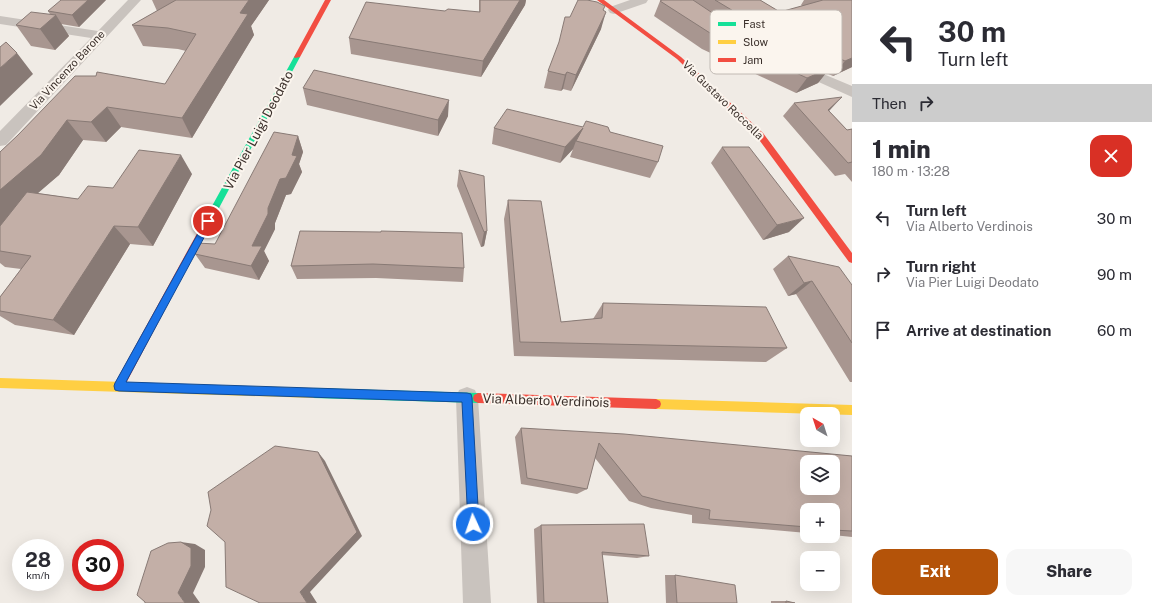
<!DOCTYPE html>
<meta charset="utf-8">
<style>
body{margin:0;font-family:"Public Sans",sans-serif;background:#f7f7f7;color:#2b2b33;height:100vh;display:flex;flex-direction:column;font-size:15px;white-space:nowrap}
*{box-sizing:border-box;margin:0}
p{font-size:13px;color:#7c7c81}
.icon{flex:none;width:22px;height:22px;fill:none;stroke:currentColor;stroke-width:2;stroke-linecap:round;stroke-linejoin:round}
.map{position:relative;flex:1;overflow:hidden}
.details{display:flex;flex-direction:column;background:#fff;width:300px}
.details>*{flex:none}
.guide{background:#fff;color:#2b2b33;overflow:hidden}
.needle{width:26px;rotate:321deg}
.controls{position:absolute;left:800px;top:407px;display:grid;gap:8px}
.controls a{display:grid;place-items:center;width:40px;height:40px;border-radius:8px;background:#fff;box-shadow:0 4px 16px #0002;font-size:20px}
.speed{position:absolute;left:12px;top:539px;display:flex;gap:8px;font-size:20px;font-weight:700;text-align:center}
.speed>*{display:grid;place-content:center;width:52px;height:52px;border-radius:50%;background:#fff;box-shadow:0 4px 16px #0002;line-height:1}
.speed small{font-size:10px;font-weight:400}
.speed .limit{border:6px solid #d22;background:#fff;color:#111}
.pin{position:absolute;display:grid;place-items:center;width:34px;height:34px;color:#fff;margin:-17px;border:2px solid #fff;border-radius:50%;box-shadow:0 1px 4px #0007}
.me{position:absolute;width:44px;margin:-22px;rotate:357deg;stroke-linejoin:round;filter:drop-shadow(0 0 3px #0008)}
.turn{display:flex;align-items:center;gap:14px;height:84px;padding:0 20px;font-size:18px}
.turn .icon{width:52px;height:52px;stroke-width:2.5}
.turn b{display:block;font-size:28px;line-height:34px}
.then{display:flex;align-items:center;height:38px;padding:0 20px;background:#0003;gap:8px;font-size:15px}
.round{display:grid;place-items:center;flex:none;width:42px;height:42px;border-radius:12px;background:#f7f7f7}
.head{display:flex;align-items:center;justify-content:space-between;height:68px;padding:0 20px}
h1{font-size:24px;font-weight:800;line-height:30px}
.cta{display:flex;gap:8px;margin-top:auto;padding:8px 20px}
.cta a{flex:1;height:46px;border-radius:12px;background:#b45309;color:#fff;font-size:16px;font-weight:800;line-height:46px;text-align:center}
.cta a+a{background:#f7f7f7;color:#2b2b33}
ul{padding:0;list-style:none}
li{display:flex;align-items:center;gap:12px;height:56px;padding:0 20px}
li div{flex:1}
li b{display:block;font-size:15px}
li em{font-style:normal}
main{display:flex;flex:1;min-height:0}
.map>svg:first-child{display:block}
</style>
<main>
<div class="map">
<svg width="852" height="603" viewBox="0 0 852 603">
<rect width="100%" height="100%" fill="#f0ebe5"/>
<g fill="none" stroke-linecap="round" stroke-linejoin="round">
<path fill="#c9c3be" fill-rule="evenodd" d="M128,0H141L6,145L0,146V131L91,38L0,24V16L98,31Z
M630,0H648L646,3L614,14L610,13L608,10L610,7Z
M797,63L852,86V97L792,70L790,67L792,64Z
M467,387L475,390L478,398L491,603H463L456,398L459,390Z"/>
<path fill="#16e098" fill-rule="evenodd" d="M297,55L300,57L212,221H206L205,219L206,217L294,57Z
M313,388L478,393L482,395L483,398L482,401L478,403L313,398L309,396L308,393L309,390Z"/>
<path fill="#ffcf43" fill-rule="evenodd" d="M0,378L313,388L317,390L318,393L317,396L313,398L0,388Z
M656,399L852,405V415L656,409L652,407L651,404L652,401Z"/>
<path fill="#f24e42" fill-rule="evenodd" d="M325,0H331L300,57L295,58L294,57Z
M597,0H604L681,57L763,133L852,253V263L849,262L757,137L677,59Z
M209,216L213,219L123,389L119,391L115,389L114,386L115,383L206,217Z
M478,393L656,399L660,401L661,404L660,407L656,409L478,403L474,401L473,398L474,395Z"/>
</g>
<path fill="#a89690" d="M106,0L79,27L61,24L69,36L55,50L31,46L16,25L50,14L48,11Z
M152,0H269L251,26L254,35L192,138L121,127L106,142L83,140L59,175L37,193L78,199L113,188L192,174L153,246L130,244L74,335L15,325L0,316V297L21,269L5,267L0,263V152L18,135L165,84L186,51L178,49L143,46L132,25L157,11Z
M479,0H526L525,5L481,77L351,54L349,38L445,11L479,12Z
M662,0H760L780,12L802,6L801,5L804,0H852V67L833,76L826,73L818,83L796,93L702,49L654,16L660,1Z
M603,11L601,29L571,91L563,89L561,91L544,88L548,71L570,17Z
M303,88L448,116L438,136L307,105Z
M794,103L829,111L847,130L852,129V182L845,174L835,176L783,116Z
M583,127L610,132L658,162L650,178L570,157L573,149L560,163L492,144L494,128Z
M298,136L303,152L299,164L302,172L291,194L286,195L275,223V229L264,251L269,261L259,280L205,268L195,254L215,244Z
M722,147L789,232L763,240L711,163Z
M459,170L487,231L484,246L481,247L457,186Z
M508,200L561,322L593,319L603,303L787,348L766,362L514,356L504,219Z
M300,231L464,268L463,282L376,278L297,279L291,266Z
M788,256L852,285V382H850L796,294L788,296L773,269Z
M521,428L852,456V537L833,535V510H807V533L692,523V515L651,508L629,501L595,458L587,489L577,494L521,484L515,437Z
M541,525L649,556L637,558L602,555L608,603H537L534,529Z
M665,575H675L737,603H666Z
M771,601H786L795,603H771Z"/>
<path fill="#887a75" d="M88,0H106L79,27L72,15Z
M249,0H269L251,26L254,35L192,138L182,118L240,13Z
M520,0H526L525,5L481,77L483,61Z
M606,12L601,29L571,91L576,75Z
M56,15L69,36L55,50L40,29Z
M17,53L33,74L0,106V68Z
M852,58V67L833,76L845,61Z
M830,68L818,83L796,93L807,78Z
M567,72L563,89L561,91L565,75Z
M842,97L830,110L817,124L828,110Z
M449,100L448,116L438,136V120Z
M107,107L121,127L106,142L91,122Z
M67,120L83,140L59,175L0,226V190Z
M583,128L576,141L573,149L560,163L565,147Z
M298,136L303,152L299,164L302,172L291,194L286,195L275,223V229L264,251L269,261L259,280L251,266L252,246L280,179L292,155Z
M181,155L192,174L153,246L138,227Z
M804,218L789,232L763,240L777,225Z
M114,226L130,244L74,335L53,320Z
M487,231L484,246L481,247L484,232Z
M812,281L796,294L788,296L804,283Z
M318,452L325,461L362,536L310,592L317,603H307L300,592Z
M181,542L195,544L205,550V567L193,593L200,603H185L178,593Z"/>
<path fill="#c3afa7" stroke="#887a75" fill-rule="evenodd" d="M61,0H88L72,15L48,11Z
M176,0H249L240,13L248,14L182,118L107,107L91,122L67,120L41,155L0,190V152L18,135L75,76H96L97,72L165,84L196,34L168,28L132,25Z
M480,0H520L483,61L349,38L366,2L445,11L448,9L480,12Z
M578,0H587L597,2L605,6L603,10L606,12L576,75L567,72L565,75L548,71L559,42L565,17H570Z
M662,0H693L729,24L830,68L807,78L710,33L660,1Z
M715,0H760L780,12L823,0H852V58L845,61L740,15Z
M31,12L56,15L40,29L16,25Z
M6,42L17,53L0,68V47Z
M314,70L449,100L438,120L303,88Z
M842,97L828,110L847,130L852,129V162L848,163L794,103Z
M507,109L583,127L586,121L608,127L610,132L663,146L658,162L576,141L583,128L565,147L494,128Z
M274,132L298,136L292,155L297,156L286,178L280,179L268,208V214L252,246H262L251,266L195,254L197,243L215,244Z
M722,147H749L804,218L777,225Z
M139,150L181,155L138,227L114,226L53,320L0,311V297L31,256L0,251V226L27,192L78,199L88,186L113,188Z
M459,170L484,176L487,231L484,232Z
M508,200L541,201L561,322L602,318L603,303L766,307L787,348L520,342Z
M300,231L381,232V231L462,233L464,268L373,264L291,266Z
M788,256L839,267L852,285V343L812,281L804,283Z
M521,428L624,434L852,456V531L833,530V510H807V527L709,519L710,510L665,502L642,496L599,443L587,489L527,478ZM807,462H833V488H807Z
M275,446L318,452L357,532L300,592L307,603H260L226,587L225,542L207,526L211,510L208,492Z
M644,524L649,556L602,552L608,603H544L541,525Z
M181,542L191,548V566L178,593L185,603H145V602L137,595L151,551L168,543Z
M675,575L735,585L737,603H677Z
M786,601L795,603H786Z"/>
<path fill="#1a73e8" stroke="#114b97" d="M208,218L213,221L126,382L467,393L471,394L472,398L479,524L478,528L473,530L469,528L468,524L462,402L119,391L115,390L114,386L115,383L206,219Z"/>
<g text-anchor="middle" stroke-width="4" stroke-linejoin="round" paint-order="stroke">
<g font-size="11" fill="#3b302b" stroke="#fbf5ee">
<text transform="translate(67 70) rotate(-47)" y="4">Via Vincenzo Barone</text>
<text transform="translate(723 100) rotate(44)" y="4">Via Gustavo Roccella</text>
</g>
<g font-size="13" fill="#3b302b" stroke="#fbf5ee">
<text transform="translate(258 130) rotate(-62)" y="5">Via Pier Luigi Deodato</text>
<text transform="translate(546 400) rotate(2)" y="5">Via Alberto Verdinois</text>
</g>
</g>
<rect x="710" y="10" width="132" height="64" rx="6" fill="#fbf5ee" stroke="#c1bab4" stroke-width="1"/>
<rect x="718" y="22" width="18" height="4" fill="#16e098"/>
<rect x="718" y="40" width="18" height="4" fill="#ffcf43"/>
<rect x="718" y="58" width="18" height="4" fill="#f24e42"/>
<g font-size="11" fill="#3b302b">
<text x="743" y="28">Fast</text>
<text x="743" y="46">Slow</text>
<text x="743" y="64">Jam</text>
</g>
</svg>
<div class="controls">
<a><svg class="needle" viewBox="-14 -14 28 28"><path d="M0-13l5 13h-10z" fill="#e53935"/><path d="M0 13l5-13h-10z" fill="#7c7c81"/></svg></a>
<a><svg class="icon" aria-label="layers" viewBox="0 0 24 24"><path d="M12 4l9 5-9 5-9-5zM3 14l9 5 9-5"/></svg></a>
<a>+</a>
<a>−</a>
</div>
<div class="speed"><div>28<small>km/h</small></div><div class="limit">30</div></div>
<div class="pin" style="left:208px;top:221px;background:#d93025"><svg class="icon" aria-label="arrive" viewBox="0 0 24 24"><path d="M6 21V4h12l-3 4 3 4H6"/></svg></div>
<svg class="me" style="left:473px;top:524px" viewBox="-20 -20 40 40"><circle r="17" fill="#1a73e8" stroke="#fff" stroke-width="3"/><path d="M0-11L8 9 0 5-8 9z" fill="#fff"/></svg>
</div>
<section class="details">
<div class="guide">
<div class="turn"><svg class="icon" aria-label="left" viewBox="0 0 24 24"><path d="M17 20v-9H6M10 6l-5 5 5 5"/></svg><div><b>30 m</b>Turn left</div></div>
<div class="then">Then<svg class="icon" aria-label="right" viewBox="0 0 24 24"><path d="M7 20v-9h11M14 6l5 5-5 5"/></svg></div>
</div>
<div class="head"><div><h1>1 min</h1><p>180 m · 13:28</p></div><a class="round" style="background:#d93025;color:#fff"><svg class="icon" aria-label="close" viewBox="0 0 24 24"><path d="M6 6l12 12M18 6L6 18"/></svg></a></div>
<ul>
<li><svg class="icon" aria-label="left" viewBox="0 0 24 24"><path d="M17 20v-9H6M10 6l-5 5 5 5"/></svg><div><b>Turn left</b><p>Via Alberto Verdinois</p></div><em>30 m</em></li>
<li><svg class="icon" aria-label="right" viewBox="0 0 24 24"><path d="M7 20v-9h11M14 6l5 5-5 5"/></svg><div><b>Turn right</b><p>Via Pier Luigi Deodato</p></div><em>90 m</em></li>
<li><svg class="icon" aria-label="arrive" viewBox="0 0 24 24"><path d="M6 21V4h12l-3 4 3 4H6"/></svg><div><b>Arrive at destination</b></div><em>60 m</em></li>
</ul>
<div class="cta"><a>Exit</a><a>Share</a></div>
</section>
</main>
